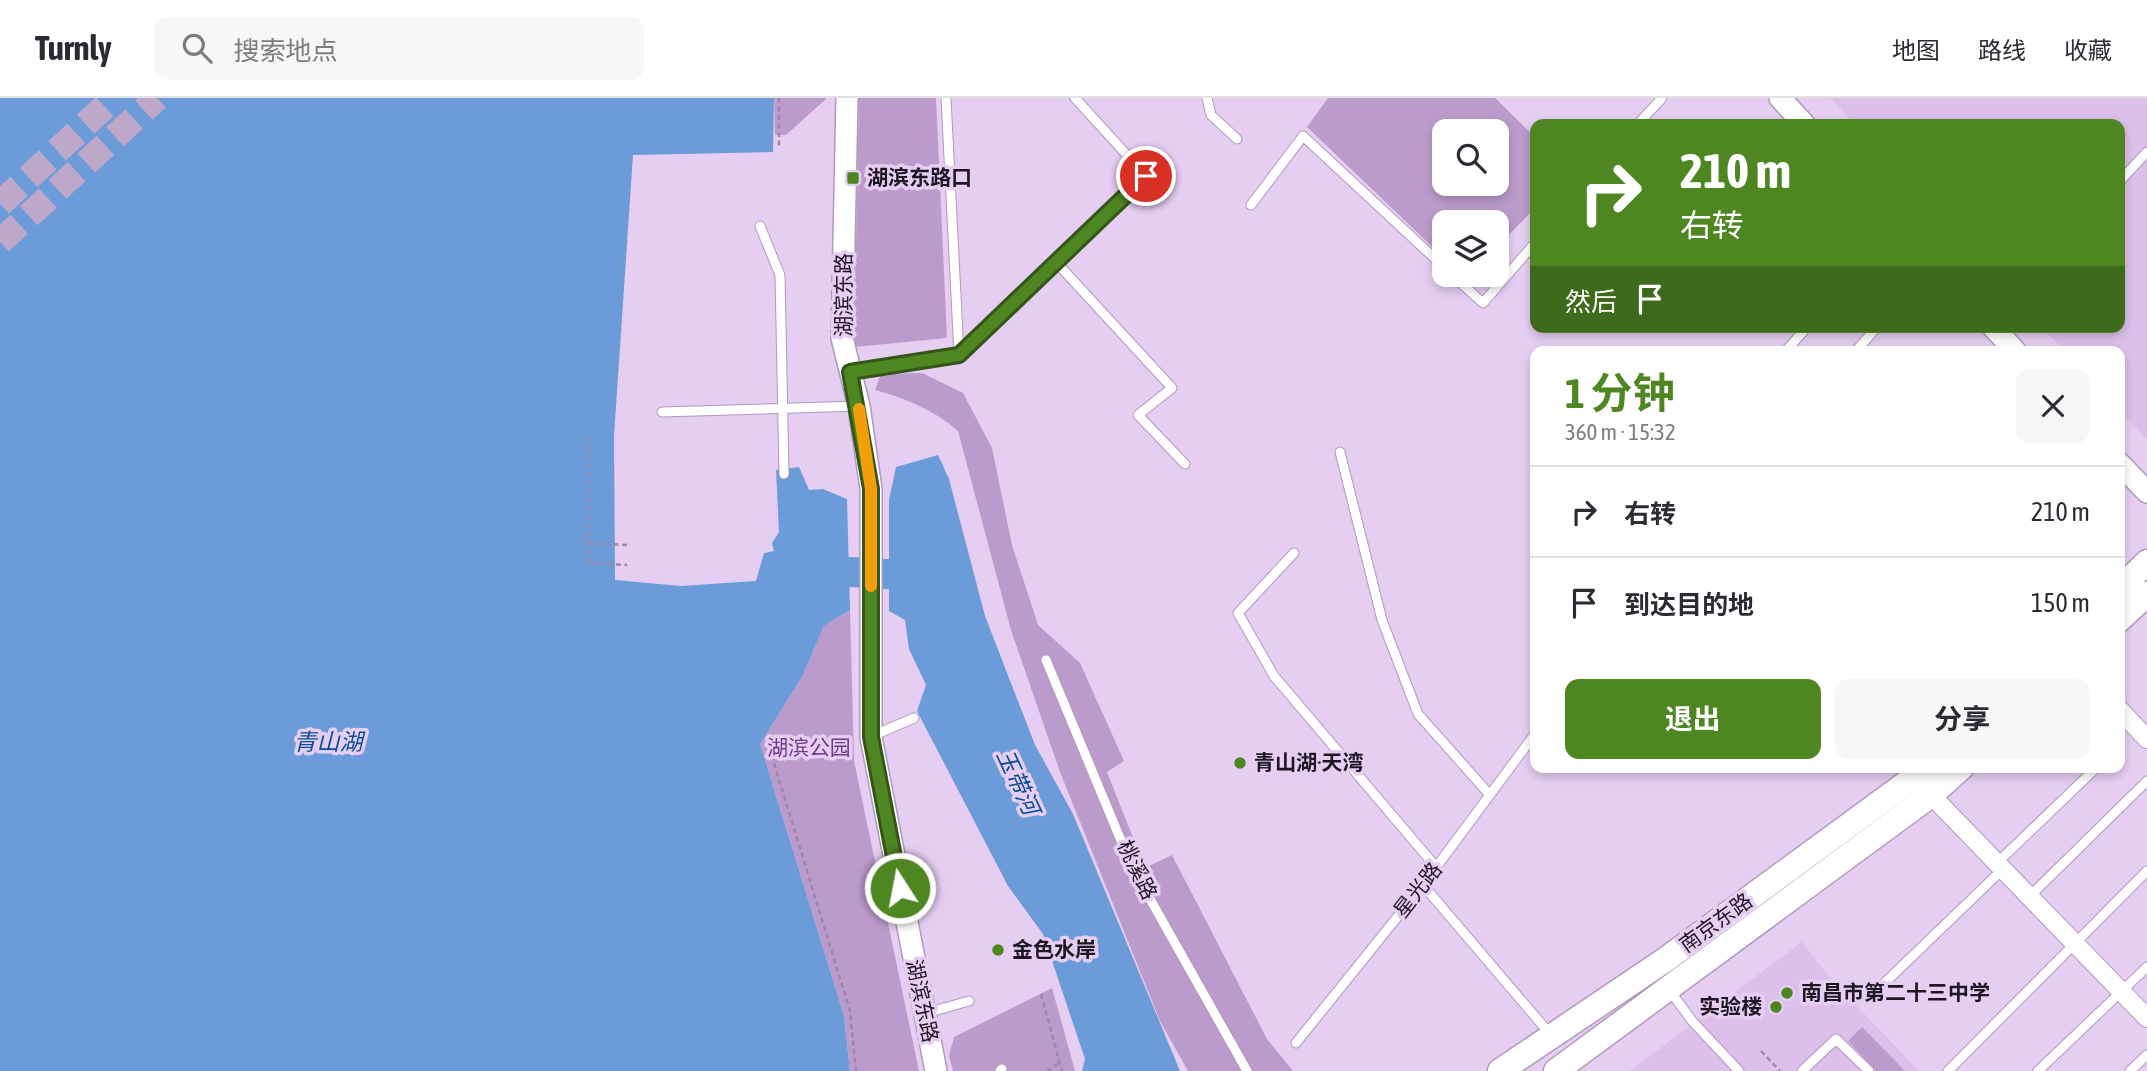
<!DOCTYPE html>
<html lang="zh">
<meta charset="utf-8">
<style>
body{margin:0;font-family:"Asap Condensed","Noto Sans SC",sans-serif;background:#f7f7f7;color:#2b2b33;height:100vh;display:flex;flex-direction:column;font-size:26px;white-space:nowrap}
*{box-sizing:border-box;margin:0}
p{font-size:23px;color:#7c7c81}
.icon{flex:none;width:38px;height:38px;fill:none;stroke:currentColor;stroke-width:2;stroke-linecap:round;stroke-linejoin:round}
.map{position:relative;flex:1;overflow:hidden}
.sheet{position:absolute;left:1530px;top:248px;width:595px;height:427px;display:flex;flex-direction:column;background:#fff;border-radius:14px;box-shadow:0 4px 10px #0003}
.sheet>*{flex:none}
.guide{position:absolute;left:1530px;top:21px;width:595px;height:214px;border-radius:14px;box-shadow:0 4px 10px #0003;background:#4e8622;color:#fff;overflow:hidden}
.fabs{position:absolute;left:1432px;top:21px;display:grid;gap:14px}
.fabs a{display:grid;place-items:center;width:77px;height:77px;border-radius:14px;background:#fff;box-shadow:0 4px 10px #0003;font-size:35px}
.pin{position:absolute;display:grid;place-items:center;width:60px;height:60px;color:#fff;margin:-30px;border:4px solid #fff;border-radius:50%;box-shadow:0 2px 7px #0007}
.me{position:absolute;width:77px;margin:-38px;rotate:349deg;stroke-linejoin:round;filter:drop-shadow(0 0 5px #0008)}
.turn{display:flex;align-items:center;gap:24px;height:147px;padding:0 35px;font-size:32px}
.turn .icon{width:91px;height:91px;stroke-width:2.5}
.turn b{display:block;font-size:49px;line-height:60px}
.then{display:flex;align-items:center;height:66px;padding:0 35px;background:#0003;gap:14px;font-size:26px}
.round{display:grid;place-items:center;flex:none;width:74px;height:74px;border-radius:14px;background:#f7f7f7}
.overview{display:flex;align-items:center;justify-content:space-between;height:119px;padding:0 35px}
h1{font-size:42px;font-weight:700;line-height:52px;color:#4e8622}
.button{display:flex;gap:14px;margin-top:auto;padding:14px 35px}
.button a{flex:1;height:80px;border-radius:14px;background:#4e8622;color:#fff;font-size:28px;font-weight:700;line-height:80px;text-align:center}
.button a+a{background:#f7f7f7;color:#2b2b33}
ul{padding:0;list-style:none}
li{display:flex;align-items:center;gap:21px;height:91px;padding:0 35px;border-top:2px solid #e1e1e2}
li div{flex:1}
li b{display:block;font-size:26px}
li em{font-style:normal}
header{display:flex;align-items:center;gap:42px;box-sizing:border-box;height:98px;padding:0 35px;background:#fff;border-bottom:2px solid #e1e1e2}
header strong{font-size:33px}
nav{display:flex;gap:38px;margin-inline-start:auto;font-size:24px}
.search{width:490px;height:63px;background:#f7f7f7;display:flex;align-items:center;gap:18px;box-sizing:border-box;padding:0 24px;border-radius:14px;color:#7c7c81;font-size:26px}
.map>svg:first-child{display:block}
</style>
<header>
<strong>Turnly</strong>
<div class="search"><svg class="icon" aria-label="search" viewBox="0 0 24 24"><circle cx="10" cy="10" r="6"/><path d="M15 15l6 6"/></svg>搜索地点</div>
<nav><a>地图</a><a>路线</a><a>收藏</a></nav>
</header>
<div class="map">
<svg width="2147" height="973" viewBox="0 0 2147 973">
<rect width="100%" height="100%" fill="#e6cdf2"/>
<path fill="#dcbfea" d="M1830,0H2147V342L2119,312V254H2065L2042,229H2119V26H1855Z
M1802,844L1830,880L1919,973H1630Z"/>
<path fill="#bb9bcb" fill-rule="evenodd" d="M774,0H827L786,37H775Z
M859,0H936L947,240L854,249Z
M1328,0H1495L1535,39V110L1496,150V124H1444V160L1307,29ZM1444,33H1496V86H1444Z
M922,275L963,295L992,350L1012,447L1038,527L1080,565L1124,663L1107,674L1145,770L1172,757L1267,941L1293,973H1188L1160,923L1060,674L1011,532L958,333C934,312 905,300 875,292L881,276Z
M850,512L854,663L919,973H850L844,918L760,646L802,579L824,528Z
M1052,890L1075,973H953L949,958L954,939Z
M1862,929L1905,973H1876L1848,943Z"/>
<path fill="#6b9bd8" d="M0,0H774L773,54L633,57L614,338L615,482L681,488L756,483L764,455L774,453L772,445L779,434L776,372L799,369L809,392L823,391L847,401L850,512L824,528L802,579L760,646L844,918L850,973H0Z
M938,357L949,381L985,518L1035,647L1073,716L1180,973H1082L1085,961L1043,836L1008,788L917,613L926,587L909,551L905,522L889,513V402L896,369Z"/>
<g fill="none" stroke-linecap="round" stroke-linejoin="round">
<path stroke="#6b9bd8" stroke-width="30" d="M832,473L922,478L925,484"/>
<path stroke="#bea8c9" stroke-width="26" stroke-dasharray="26 13" stroke-linecap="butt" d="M0,106L114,0
M0,144L157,0"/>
<g stroke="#b199bc" stroke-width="11">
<path id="service" d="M946,0L959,257
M1207,0L1211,17L1237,41
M1638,26L1662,0
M2119,84L2147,54
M1251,107L1303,38L1444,169
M760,128L780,177L784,376
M1056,164L1172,290L1138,317L1185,366
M1452,177L1483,205L1535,145
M1785,254L1807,229
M1855,254L1877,229
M852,274L959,257L1146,78L1075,0
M662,314L859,308
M1340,354L1382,522L1418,616L1490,697
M1294,455L1238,515L1274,578L1436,769
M1046,562L1132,769L1247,973
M872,638L914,620
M1997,765L2096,670
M1423,787L1550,936
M2029,799L2147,683
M1670,893L1693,924L1739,973
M1871,898L2003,771
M926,915L969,903
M1296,945L1423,787L1535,636
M1000,973L1002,971
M1802,973L1836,941L1869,973
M1948,973L2147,773
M2038,973L2147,869
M2130,973L2147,957"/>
</g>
<g stroke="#b199bc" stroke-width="20">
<path id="minor" d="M2119,611L2147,641
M1931,697L2147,920"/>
</g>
<g stroke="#b199bc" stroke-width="24">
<path id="tertiary" d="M847,0L842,240L859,308L871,391V639L936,973
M1780,0L1804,26
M1993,229L2016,254
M2119,365L2147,394"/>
</g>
<g stroke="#b199bc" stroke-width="27">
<path id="secondary" d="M2119,492L2147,464
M2119,522L2147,496
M1500,973L1665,862L1927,670
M1556,973L1931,697L1961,670"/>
</g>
<path stroke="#9c89a5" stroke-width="2.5" stroke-dasharray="5 3.5" stroke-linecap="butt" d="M779,0V49
M588,340V465L627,467
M588,445L627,447
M769,649L850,913L856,973
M1041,896L1062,973
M1761,953L1780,973
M1047,973L1059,965"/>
<use href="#service" stroke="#fff" stroke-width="9"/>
<use href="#minor" stroke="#fff" stroke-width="18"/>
<use href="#tertiary" stroke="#fff" stroke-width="21"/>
<use href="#secondary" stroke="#fff" stroke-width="24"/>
</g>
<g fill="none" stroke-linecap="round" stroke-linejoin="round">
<g stroke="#335716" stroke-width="18">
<path id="route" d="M900,790L871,639V391L850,274L959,257L1146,78"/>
</g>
<use href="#route" stroke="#4e8622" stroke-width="12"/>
<path stroke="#f59e0b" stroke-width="12" d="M859,311L871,391V488"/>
</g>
<g fill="#4e8622" stroke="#e6cdf2" stroke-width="2.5">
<rect x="846" y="73" width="14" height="14" rx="3.5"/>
<circle cx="1240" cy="665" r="7"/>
<circle cx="998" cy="852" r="7"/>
<circle cx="1787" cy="895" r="7"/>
<circle cx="1776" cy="909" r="7"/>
</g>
<g text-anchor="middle" stroke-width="7" stroke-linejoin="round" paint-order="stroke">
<g font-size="21" font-weight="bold" fill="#1f1623" stroke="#e6cdf2" text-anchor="start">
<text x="867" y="87">湖滨东路口</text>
<text x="1254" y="672">青山湖·天湾</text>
<text x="1012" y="859">金色水岸</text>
<text x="1801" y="902">南昌市第二十三中学</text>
<text x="1762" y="916" text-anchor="end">实验楼</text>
</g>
<g font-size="21" fill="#1f1623" stroke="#e6cdf2">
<text transform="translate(844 197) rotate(-90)" y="7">湖滨东路</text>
<text transform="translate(1137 772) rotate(64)" y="7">桃溪路</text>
<text transform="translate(1418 792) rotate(-52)" y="7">星光路</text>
<text transform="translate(1716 825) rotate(-36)" y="7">南京东路</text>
<text transform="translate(922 903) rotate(78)" y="7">湖滨东路</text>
</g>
<g font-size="21" fill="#723b8a" stroke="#e6cdf2">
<text x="809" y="657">湖滨公园</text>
</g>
<g font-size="23" font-style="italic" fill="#084f97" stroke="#e6cdf2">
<text x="328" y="652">青山湖</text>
<text transform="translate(1018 684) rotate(65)" y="8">玉带河</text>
</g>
</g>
</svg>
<div class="fabs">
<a><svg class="icon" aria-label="search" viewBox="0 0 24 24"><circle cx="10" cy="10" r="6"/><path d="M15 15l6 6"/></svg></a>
<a><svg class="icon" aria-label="layers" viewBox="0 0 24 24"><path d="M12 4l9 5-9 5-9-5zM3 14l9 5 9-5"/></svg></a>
</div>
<div class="pin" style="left:1146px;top:78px;background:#d93025"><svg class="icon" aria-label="arrive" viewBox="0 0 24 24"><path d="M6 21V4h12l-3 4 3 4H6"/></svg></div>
<svg class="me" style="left:900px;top:790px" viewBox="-20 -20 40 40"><circle r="17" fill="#4e8622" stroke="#fff" stroke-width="3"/><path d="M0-11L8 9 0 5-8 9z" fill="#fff"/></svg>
<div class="guide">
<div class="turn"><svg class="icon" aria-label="right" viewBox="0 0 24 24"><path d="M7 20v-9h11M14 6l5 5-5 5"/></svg><div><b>210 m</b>右转</div></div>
<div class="then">然后<svg class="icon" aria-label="arrive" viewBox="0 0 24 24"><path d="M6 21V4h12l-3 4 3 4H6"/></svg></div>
</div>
<section class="sheet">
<div class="overview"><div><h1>1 分钟</h1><p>360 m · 15:32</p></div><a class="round"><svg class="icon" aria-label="close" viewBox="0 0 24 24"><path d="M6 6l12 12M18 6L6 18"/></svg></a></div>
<ul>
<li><svg class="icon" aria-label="right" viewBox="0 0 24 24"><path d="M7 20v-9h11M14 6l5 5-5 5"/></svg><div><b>右转</b></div><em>210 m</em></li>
<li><svg class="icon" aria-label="arrive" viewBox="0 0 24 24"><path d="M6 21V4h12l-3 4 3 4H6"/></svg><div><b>到达目的地</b></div><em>150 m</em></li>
</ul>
<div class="button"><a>退出</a><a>分享</a></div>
</section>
</div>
